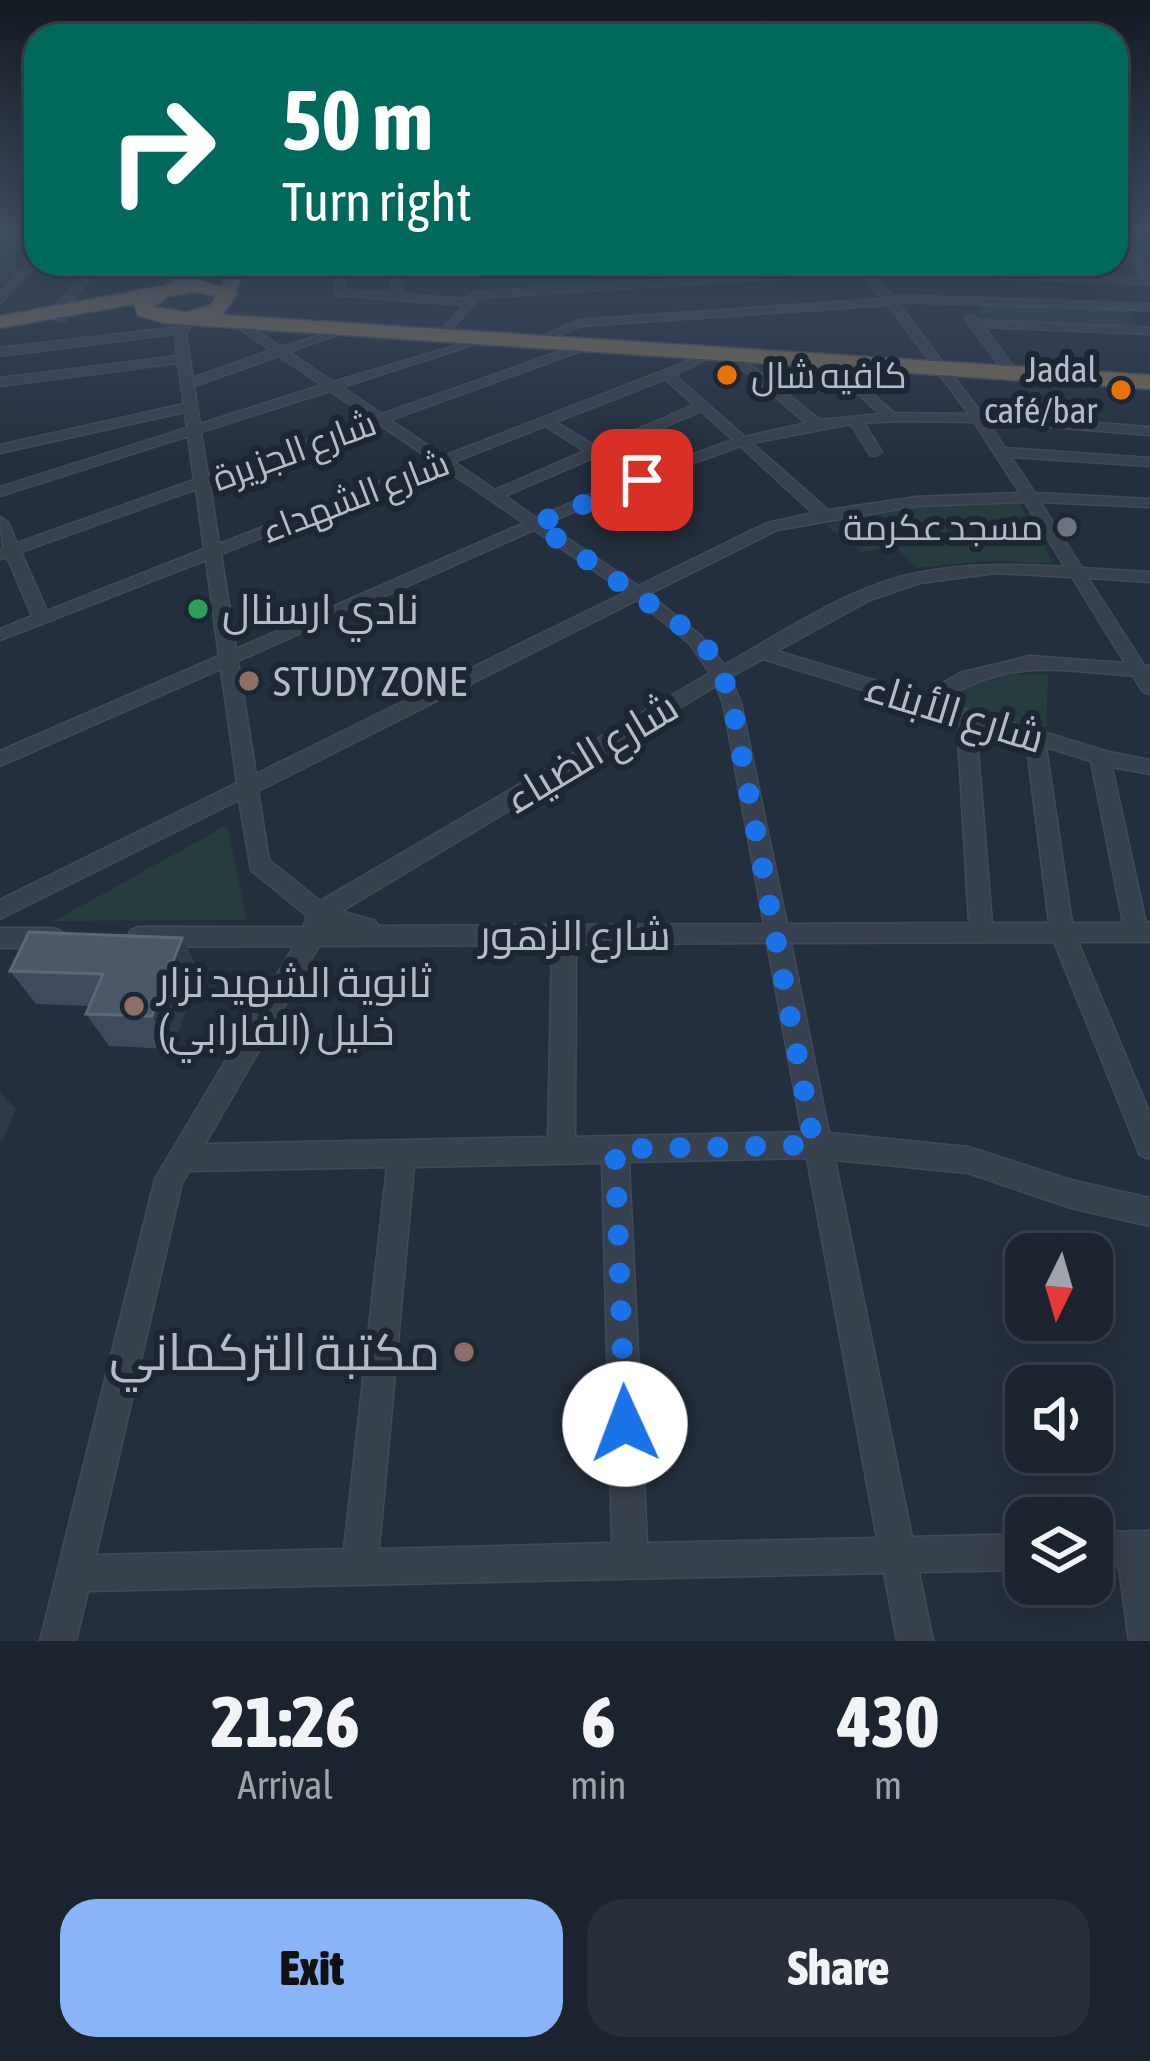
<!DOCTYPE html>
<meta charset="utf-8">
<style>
body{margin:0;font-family:"Asap Condensed",Cairo,sans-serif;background:#282f3a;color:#f1f3f6;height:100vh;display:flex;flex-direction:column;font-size:45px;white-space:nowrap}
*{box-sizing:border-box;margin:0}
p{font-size:39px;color:#a0a4aa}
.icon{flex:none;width:66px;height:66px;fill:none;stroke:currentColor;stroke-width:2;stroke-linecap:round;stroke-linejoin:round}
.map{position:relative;height:1641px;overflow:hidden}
.sheet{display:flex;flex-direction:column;background:#1b232e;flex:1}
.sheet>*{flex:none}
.hud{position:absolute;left:24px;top:24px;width:1104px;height:252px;border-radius:36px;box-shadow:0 6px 30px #0003,0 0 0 3px #39404a;background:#00695c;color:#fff;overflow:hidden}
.needle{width:78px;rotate:185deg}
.buttons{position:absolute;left:1005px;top:1233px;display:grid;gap:24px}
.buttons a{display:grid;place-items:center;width:108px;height:108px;border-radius:24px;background:#1b232e;box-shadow:0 6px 30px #0003,0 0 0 3px #39404a;font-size:60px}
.pin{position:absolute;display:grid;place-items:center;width:102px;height:102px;color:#fff;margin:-51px;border-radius:24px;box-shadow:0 6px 18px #0006}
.me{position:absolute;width:132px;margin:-66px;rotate:358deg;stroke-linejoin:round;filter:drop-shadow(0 0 9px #0008)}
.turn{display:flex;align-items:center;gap:42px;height:252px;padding:0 60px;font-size:54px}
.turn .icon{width:156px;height:156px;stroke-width:2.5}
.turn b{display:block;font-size:84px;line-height:102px}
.eta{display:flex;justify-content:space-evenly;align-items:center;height:204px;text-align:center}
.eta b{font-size:72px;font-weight:800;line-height:84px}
.primary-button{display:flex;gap:24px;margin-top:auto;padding:24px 60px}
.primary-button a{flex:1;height:138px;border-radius:36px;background:#8ab4f8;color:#111;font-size:48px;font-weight:800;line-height:138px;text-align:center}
.primary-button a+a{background:#282f3a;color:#f1f3f6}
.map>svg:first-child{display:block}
</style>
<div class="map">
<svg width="1150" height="1641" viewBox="0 0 1150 1641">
<rect width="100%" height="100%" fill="#242f3e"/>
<path fill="#263c3f" d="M668,266L676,278L483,290L479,277Z
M975,301L1126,308L1138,327L982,320Z
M1018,502L1053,563L985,561L917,568L895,547L861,552L826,525L896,508Z
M1009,674L1048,675L1046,734L944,701L974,683Z
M227,825L247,920L54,921Z"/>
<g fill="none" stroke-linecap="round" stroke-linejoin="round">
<g stroke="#414a57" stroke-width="3">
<path id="street" d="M1116,231L1150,272V284L872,273L891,295L1150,304V310L897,302L982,414L1150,427V435L988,422L1005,448L1150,458V466L1011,457L1035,493L1150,499V507L1040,502L1082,568L1150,572V582L1088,578L1144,665L1150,666V694L1143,692L1133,676C1055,670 1010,658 940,701L1109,752L1150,760V774L1112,767L1146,923L1150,922V942H1078L1150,1114V1159L1140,1155L1054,942L791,943L829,1133L968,1147L1071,1180L1150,1198V1226L1071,1208L968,1173L835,1160L912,1537L1026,1534V1570L919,1572L933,1641H897L884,1573L88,1591L76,1641H40L155,1179L294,946L139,947L131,944L127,937L131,930L139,927H303L307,916L251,870L239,800L0,919V900L237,783L221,669L0,766V751L219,656L206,560L0,640V629L32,616L7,557L0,559V549L3,548L0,517L8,522L17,543L194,480L188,436L0,496V487L187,428L185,412L0,453V445L184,404L178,363L0,386V378L177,356L175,334L0,356V348L179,327L190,314L196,317L186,335L193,378L271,350L231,323V319H239L281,347L350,326V330L289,352L333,382L488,336V340L342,387L382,414L584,343H592V347L390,420L444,456L678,365L709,349L715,353L713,356L675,375L745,437L806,423L729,358V352L733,351L820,420L880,414L827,365L825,362L831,358L894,413L969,414L888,305L581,326L553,337L547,334L579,320L883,299L861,273L479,298L450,331L444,328L463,305L336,295L335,264H345V290L391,293L392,264H402L401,294L467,299L476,292L855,267L853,264L1144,278L1116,241ZM279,356L322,385L200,424L194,386ZM665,379L694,405L597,447L556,422ZM330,391L370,418L208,475L201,432ZM701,411L733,440L640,473L606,452ZM898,421L974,422L1020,493L916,497L828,510L752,443L851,424L870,455L875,456L882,452L864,423ZM379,424L433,461L219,544L210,484ZM545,426L585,451L495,490L454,462ZM740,446L813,513L767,523L638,586L546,524L639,483H647L650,479ZM595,457L628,478L536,518L505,496ZM442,467L524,523L236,649L221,554ZM196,489L204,549L47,611L21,552ZM1025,502L1065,567C1015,564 966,563 917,573C848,587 784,632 724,665L701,636L649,594L777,530L916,506ZM534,530L626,592L256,774L238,661ZM996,573L1072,577L1125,663L1030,656L960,673L922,695L777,651L870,600L920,583ZM637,600L689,643L710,673L320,901L269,860L258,791ZM763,659L957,719L969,923L787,924L741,703L730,677ZM716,686L723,703L764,924L378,926L375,921L342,911ZM976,725L1026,740L1049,923H992ZM1046,747L1091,761L1123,923H1072ZM767,943L802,1132L575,1137L576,944ZM552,945L548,1137L205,1144L319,946ZM807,1158L877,1538L647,1543L629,1162ZM602,1163L612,1543L379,1549L414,1167ZM387,1167L344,1549L96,1555L182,1183L189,1171Z
M36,234V240L0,241V235Z
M36,254V264L0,304V294Z
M90,264H100L65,310V321H57L53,310Z
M582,264H636L631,267L470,277L465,274L470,271Z
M971,314L979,320L1150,328V334L984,327L1012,365L1006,369L1002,368L968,323L965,317Z
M0,928H53L61,931L65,938L61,945L53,948H0Z
M1150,1531V1641H1129L1119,1567L1092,1568V1532Z"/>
</g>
<g stroke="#414a57" stroke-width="3">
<path id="primary" d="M194,264H212L178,293H166V285Z
M229,264H245L235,294L227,299L219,294Z"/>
</g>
<g stroke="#434c59" stroke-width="3">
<path id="highway" d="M195,280L234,290L237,294L222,315L1150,375V389L164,323L138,315L134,304L0,328V316ZM195,292L216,296L211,305L187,312L154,307L167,297Z"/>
</g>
<use href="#street" fill="#38414e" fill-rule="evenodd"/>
<use href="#primary" fill="#56606e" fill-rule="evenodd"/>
<use href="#highway" fill="#746855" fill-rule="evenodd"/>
</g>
<path fill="#3f4b5c" d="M182,938L199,972L172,1049L109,1046L86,1014L89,1006L36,1004L10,971Z"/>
<path fill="#2f3b4b" d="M182,938L199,972L172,1049L152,1016Z
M0,1093L16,1109L2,1142L0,1140Z"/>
<path fill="#4b5868" stroke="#5c6777" stroke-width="3" d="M29,932L182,938L152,1016L86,1014L103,974L10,971Z"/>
<linearGradient id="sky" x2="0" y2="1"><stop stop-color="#141a22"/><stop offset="0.5" stop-color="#3f4d63"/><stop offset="1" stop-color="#3f4d63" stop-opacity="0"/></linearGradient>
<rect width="1150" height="459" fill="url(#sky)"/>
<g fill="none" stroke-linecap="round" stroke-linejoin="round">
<path stroke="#1a73e8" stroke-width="21" stroke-dasharray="0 37.8" d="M625,1424L615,1149L814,1145L732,703L718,662L696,636L536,524L642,480"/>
</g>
<g fill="#e8710a" stroke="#1d2633" stroke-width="4.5">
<circle cx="727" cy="375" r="12"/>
<circle cx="1121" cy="390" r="12"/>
</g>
<circle fill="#6b7280" stroke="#1d2633" stroke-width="4.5" cx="1067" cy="527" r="12"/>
<circle fill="#2e9e5b" stroke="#1d2633" stroke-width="4.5" cx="198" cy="609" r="12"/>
<g fill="#8d6e63" stroke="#1d2633" stroke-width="4.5">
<circle cx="249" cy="681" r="12"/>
<circle cx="134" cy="1006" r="12"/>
<circle cx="464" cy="1352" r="12"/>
</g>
<g text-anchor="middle" stroke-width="12" stroke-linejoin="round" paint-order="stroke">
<g font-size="36" fill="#b4bcc9" stroke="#1d2633" text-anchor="end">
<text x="1097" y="382">Jadal<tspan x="1097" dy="41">café/bar</tspan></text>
<text x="751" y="388" text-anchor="start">كافيه شال</text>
<text x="1043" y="540">مسجد عكرمة</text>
</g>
<g font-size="36" fill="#b4bcc9" stroke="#1d2633">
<text transform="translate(294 450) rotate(-20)" y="13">شارع الجزيرة</text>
<text transform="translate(355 496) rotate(-21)" y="13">شارع الشهداء</text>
</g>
<g font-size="42" fill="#b4bcc9" stroke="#1d2633" text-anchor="start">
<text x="222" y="624">نادي ارسنال</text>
<text x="273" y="696">STUDY ZONE</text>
<text x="158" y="997">ثانوية الشهيد نزار<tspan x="158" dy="48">خليل (الفارابي)</tspan></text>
</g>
<g font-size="42" fill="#b4bcc9" stroke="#1d2633">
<text transform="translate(955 712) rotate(17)" y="15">شارع الأبناء</text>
<text transform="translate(591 752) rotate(-31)" y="15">شارع الضياء</text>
<text x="575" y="950">شارع الزهور</text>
</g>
<g font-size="51" fill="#b4bcc9" stroke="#1d2633" text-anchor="end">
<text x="440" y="1370">مكتبة التركماني</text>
</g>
</g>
</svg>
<div class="buttons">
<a><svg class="needle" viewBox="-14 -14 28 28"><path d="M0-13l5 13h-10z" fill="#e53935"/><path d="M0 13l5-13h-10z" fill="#a0a4aa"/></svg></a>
<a><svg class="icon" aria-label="sound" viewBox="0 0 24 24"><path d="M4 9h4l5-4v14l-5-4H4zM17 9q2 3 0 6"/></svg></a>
<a><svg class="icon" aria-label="layers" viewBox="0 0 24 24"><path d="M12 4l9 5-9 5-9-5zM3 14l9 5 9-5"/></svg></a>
</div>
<div class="pin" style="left:642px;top:480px;background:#d93025"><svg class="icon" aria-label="arrive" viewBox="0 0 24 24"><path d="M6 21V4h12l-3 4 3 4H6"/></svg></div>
<svg class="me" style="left:625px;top:1424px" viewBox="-20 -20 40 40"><circle r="19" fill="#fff"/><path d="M0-13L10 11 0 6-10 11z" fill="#1a73e8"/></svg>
<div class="hud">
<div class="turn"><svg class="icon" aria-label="right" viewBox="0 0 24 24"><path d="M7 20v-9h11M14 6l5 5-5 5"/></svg><div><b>50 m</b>Turn right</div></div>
</div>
</div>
<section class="sheet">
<div class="eta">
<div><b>21:26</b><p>Arrival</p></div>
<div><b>6</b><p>min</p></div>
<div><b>430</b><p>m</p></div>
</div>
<div class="primary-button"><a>Exit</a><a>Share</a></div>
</section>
